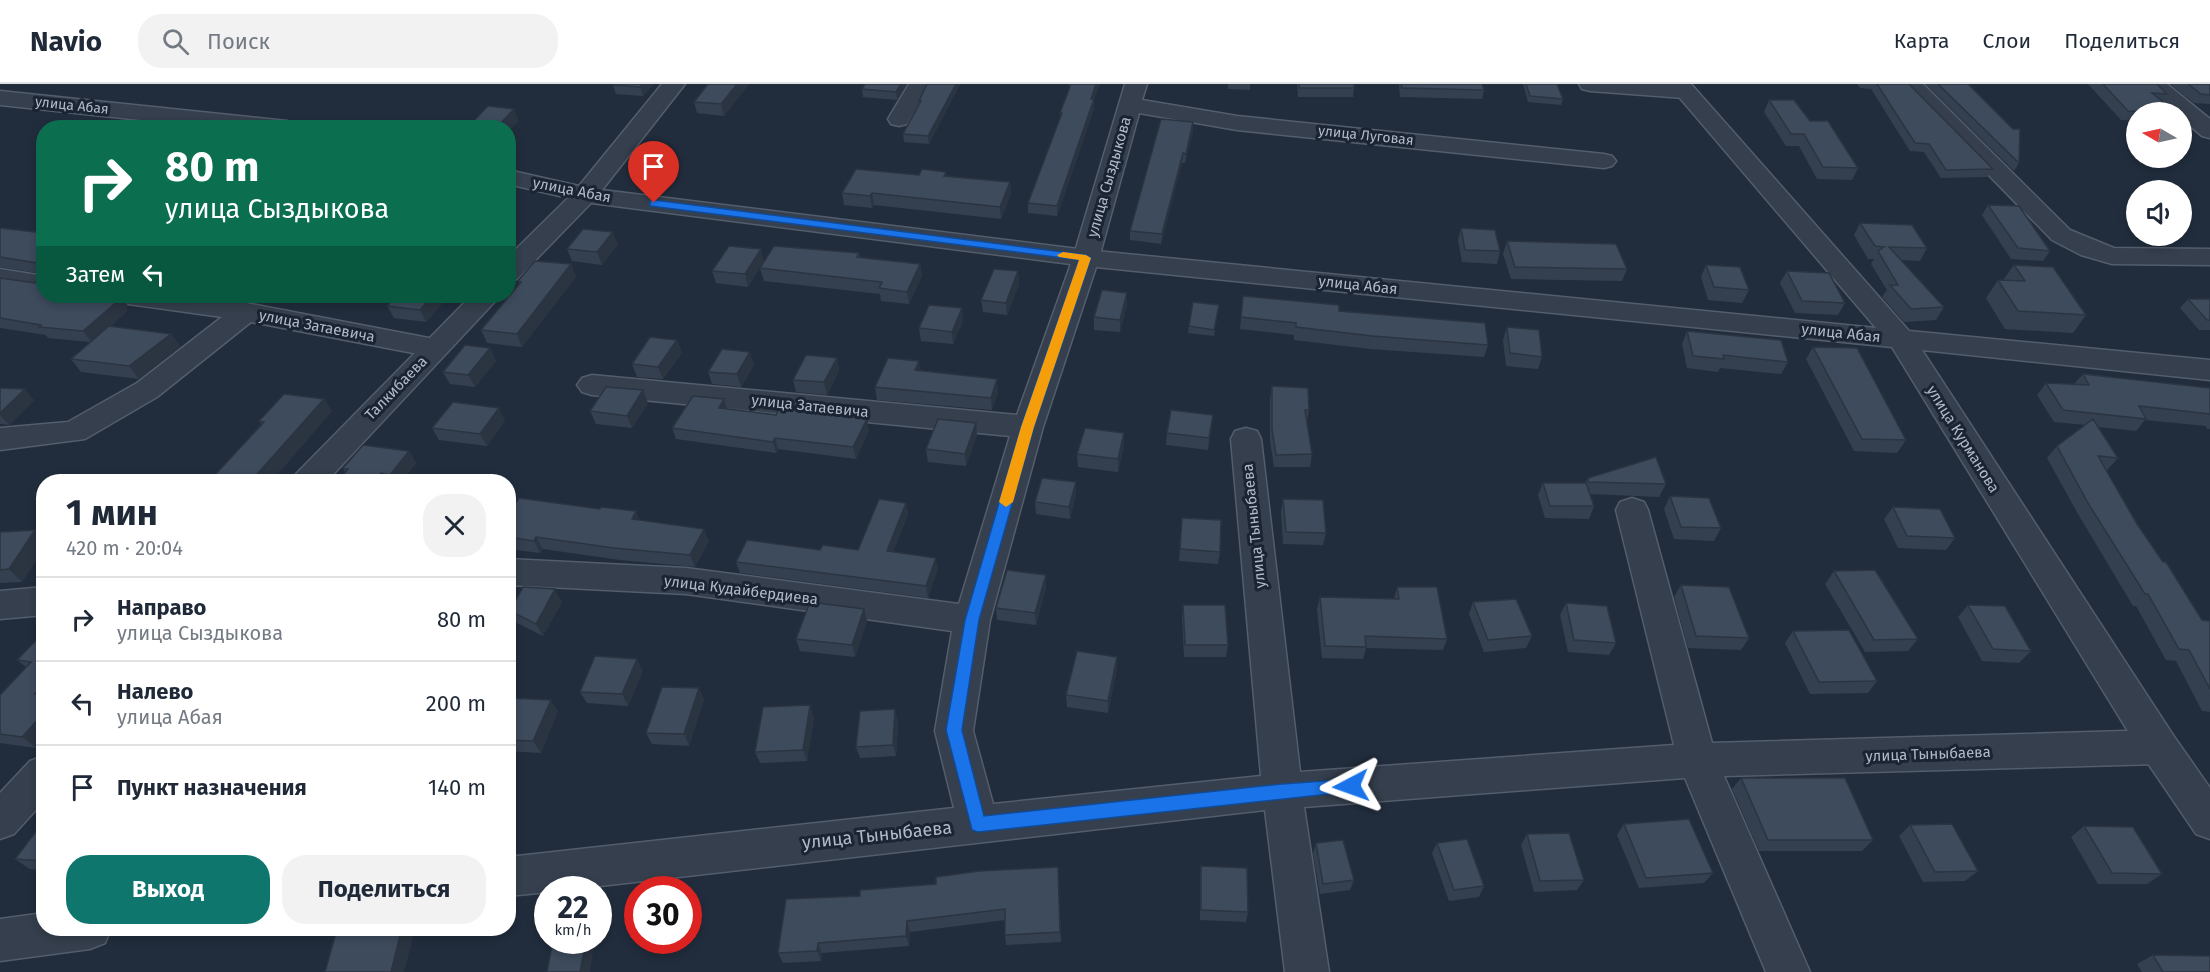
<!DOCTYPE html>
<html lang="ru">
<meta charset="utf-8">
<style>
body{margin:0;font-family:"Fira Sans",sans-serif;background:#f2f2f3;color:#1f2937;height:100vh;display:flex;flex-direction:column;font-size:22px;white-space:nowrap}
*{box-sizing:border-box;margin:0}
p{font-size:20px;color:#747a83}
.icon{flex:none;width:33px;height:33px;fill:none;stroke:currentColor;stroke-width:2;stroke-linecap:round;stroke-linejoin:round}
.map{position:relative;flex:1;overflow:hidden}
.side{position:absolute;left:36px;top:390px;width:480px;height:462px;display:flex;flex-direction:column;background:#fff;border-radius:24px;box-shadow:0 3px 9px #0003}
.side>*{flex:none}
.banner{position:absolute;left:36px;top:36px;width:480px;height:183px;border-radius:24px;box-shadow:0 3px 9px #0003;background:#0b6e4f;color:#fff;overflow:hidden}
.needle{width:39px;rotate:279deg}
.controls{position:absolute;left:2126px;top:18px;display:grid;gap:12px}
.controls a{display:grid;place-items:center;width:66px;height:66px;border-radius:50%;background:#fff;box-shadow:0 3px 9px #0003;font-size:30px}
.speed{position:absolute;left:534px;top:792px;display:flex;gap:12px;font-size:30px;font-weight:700;text-align:center}
.speed>*{display:grid;place-content:center;width:78px;height:78px;border-radius:50%;background:#fff;box-shadow:0 3px 9px #0003;line-height:1}
.speed small{font-size:15px;font-weight:400}
.speed .limit{border:9px solid #d22;background:#fff;color:#111}
.pin{position:absolute;display:grid;place-items:center;width:51px;height:51px;color:#fff;margin:-62px -26px;border-radius:50% 50% 50% 0;rotate:-45deg;box-shadow:0 0 6px #0007}
.pin .icon{rotate:45deg}
.me{position:absolute;width:66px;margin:-33px;rotate:266deg;stroke-linejoin:round;filter:drop-shadow(0 0 4px #0008)}
.turn{display:flex;align-items:center;gap:21px;height:126px;padding:0 30px;font-size:27px}
.turn .icon{width:78px;height:78px;stroke-width:2.5}
.turn b{display:block;font-size:42px;line-height:51px}
.then{display:flex;align-items:center;height:57px;padding:0 30px;background:#0003;gap:12px;font-size:22px}
.round{display:grid;place-items:center;flex:none;width:63px;height:63px;border-radius:24px;background:#f2f2f3}
.overview{display:flex;align-items:center;justify-content:space-between;height:102px;padding:0 30px}
h1{font-size:36px;font-weight:700;line-height:45px}
.action{display:flex;gap:12px;margin-top:auto;padding:12px 30px}
.action a{flex:1;height:69px;border-radius:24px;background:#0f766e;color:#fff;font-size:24px;font-weight:700;line-height:69px;text-align:center}
.action a+a{background:#f2f2f3;color:#1f2937}
ul{padding:0;list-style:none}
li{display:flex;align-items:center;gap:18px;height:84px;padding:0 30px;border-top:2px solid #e0e1e3}
li div{flex:1}
li b{display:block;font-size:22px}
li em{font-style:normal}
header{display:flex;align-items:center;gap:36px;box-sizing:border-box;height:84px;padding:0 30px;background:#fff;border-bottom:2px solid #e0e1e3}
header strong{font-size:28px}
nav{display:flex;gap:33px;margin-inline-start:auto;font-size:21px}
.search{width:420px;height:54px;background:#f2f2f3;display:flex;align-items:center;gap:15px;box-sizing:border-box;padding:0 21px;border-radius:24px;color:#747a83;font-size:22px}
.map>svg:first-child{display:block}
</style>
<header>
<strong>Navio</strong>
<div class="search"><svg class="icon" aria-label="search" viewBox="0 0 24 24"><circle cx="10" cy="10" r="6"/><path d="M15 15l6 6"/></svg>Поиск</div>
<nav><a>Карта</a><a>Слои</a><a>Поделиться</a></nav>
</header>
<div class="map">
<svg width="2210" height="888" viewBox="0 0 2210 888">
<rect width="100%" height="100%" fill="#212d3d"/>
<g fill="none" stroke-linecap="round" stroke-linejoin="round">
<g stroke="#535d6b" stroke-width="3">
<path id="minor" d="M909,0H931L907,40L899,42L891,40L888,35Z
M1125,0H1147L1142,16L1237,32L1604,70L1612,72L1616,77L1612,82L1604,84L1237,46L1139,29L1099,174L1043,343L990,536L973,647L993,720L1261,692L1231,355L1235,347L1246,344L1257,347L1261,355L1300,688L1674,661L1616,426L1620,418L1632,414L1644,418L1648,426L1712,659L2159,646L2173,651L2178,663L2173,675L2159,680L1724,692L1810,888H1766L1685,694L1304,723L1329,888H1285L1265,726L565,806H548V808L508,812V773L954,724L935,647L952,547L686,510L508,501V475L686,484L959,520L1010,352L592,311L582,308L577,301L582,294L592,291L1017,331L1073,174Z
M1579,0H1679L1692,2L1695,7L1692,12L1684,14L1590,7L1582,5Z
M1900,0H1923L2070,146L2114,164L2210,165V181L2112,180L2081,171L2052,156Z
M2143,0H2167L2210,35V54L2202,52L2181,34V28H2174Z
M0,185L44,192V208L0,201Z
M115,212H187L246,219L434,255L444,258L448,264L444,270L434,273L251,238L157,313L85,355L0,366V344L68,338L137,299L222,233L128,220L118,218Z
M44,503V531L0,535V507Z
M44,829V844H111L105,859L90,865L0,877V835Z"/>
</g>
<g stroke="#535d6b" stroke-width="3">
<path id="tertiary" d="M662,0H685L602,106L1086,166L1876,244L1668,0H1691L1909,247L2210,276V296L1922,266L2173,651L2210,704V755L2196,750L2145,675L1892,263L1086,182L591,119L517,195L508,197V173L568,114L508,100V86L579,102Z
M0,7L287,37L295,39L298,44H216L0,21Z
M471,212H500L326,398H291L296,390Z
M44,672V717L14,750L0,755V709L30,677Z"/>
</g>
<use href="#minor" fill="#353f4d" fill-rule="evenodd"/>
<use href="#tertiary" fill="#353f4d" fill-rule="evenodd"/>
</g>
<path fill="#344050" d="M654,0L643,12L616,10L613,1Z
M708,0H749L724,32L697,29L694,18Z
M907,0L897,16L863,13L862,5Z
M927,0H960L929,60L904,58L903,50L920,20L919,17Z
M1069,0H1100L1094,15V25L1057,132L1028,129V119L1060,34V29L1069,5Z
M1228,0H1250V6L1228,5Z
M1297,0H1354V4L1353,13H1298Z
M1399,0H1482L1484,6L1482,15L1400,13Z
M1523,0H1557L1563,15L1561,21L1528,18Z
M1857,0H1909L1993,85L1987,93L1941,94L1924,68L1910,67L1871,5L1860,4Z
M1926,0H1968L2019,79L2014,87Z
M2088,0H2157L2167,10L2162,17L2176,28H2136V37L2121,36Z
M2170,0H2210V20L2194,19Z
M1769,16L1858,84L1852,96L1817,95L1799,62H1786L1764,28Z
M1193,47L1185,79H1182L1161,160L1130,156V147Z
M946,88V92L1010,98L1011,110L1001,135L874,121L872,124L844,121L842,109L919,91Z
M1988,121L2050,167L2043,177L2011,175L1982,131Z
M1860,139L1927,164L1920,177L1900,176L1944,223L1936,236L1904,238L1882,213L1887,206L1871,180L1874,175H1868L1854,151Z
M0,144L44,149V212H120L128,222L126,225L127,227L110,243L171,250L180,262L139,295L81,288L71,275L90,258L48,254L46,251L0,244V194L35,199L37,197V189L0,183Z
M1461,144L1500,167L1497,180L1462,178L1458,156Z
M1507,157L1627,185L1622,197L1511,195L1503,170Z
M618,160L602,181L572,177L567,165Z
M859,169L860,173L920,180L922,192L909,220L881,217L880,210L764,197L760,184Z
M764,177L748,203L716,199L712,187Z
M571,180L576,193L522,263L487,259L481,246L519,200L518,197Z
M1706,181L1749,206L1742,219L1708,216L1701,193Z
M2014,181L2086,231L2073,249L2005,245L1986,214L1998,196H2003Z
M1018,187L1019,200L1007,231L983,228L981,216Z
M1787,187L1845,219L1838,231L1795,229L1780,199Z
M1127,209V221L1120,248L1094,246V233Z
M258,212H315L307,219Z
M1243,212L1339,227L1488,261L1484,273L1370,265L1294,256V251L1240,245Z
M447,214L426,238L394,234L387,222Z
M2188,215H2210V246H2199L2180,224Z
M1218,227L1214,252L1188,249L1189,242Z
M963,237L953,260L921,257L919,244Z
M1507,243L1542,273L1538,285L1506,282L1503,256Z
M1687,247L1788,278L1781,290L1720,284L1718,288L1687,284L1682,260Z
M677,256L682,269L663,295L637,293L632,280Z
M1813,263L1906,356L1897,369L1854,367L1806,275Z
M490,264L496,277L475,303L450,300L443,288Z
M837,274L839,287L827,311L796,308L793,296Z
M754,281L741,303L712,300L708,288Z
M920,286L998,308L992,326L877,316L875,303Z
M2083,290L2210,304V345H2207L2206,342L2145,336L2136,347L2098,343L2118,374L2107,386H2106L2137,440L2202,536L2210,537V628L2202,627L2176,577L2166,576L2136,522H2133L2078,430L2047,374L2057,362L2085,341L2054,338L2037,311L2046,299L2074,300Z
M1272,302L1309,326L1307,338L1312,370L1310,383H1274L1270,357V315Z
M0,304L34,316L9,341L0,340Z
M324,315L332,327L271,398H217L213,393L261,340L259,337Z
M724,315L727,325L776,331L812,324L813,328L869,346L856,375L778,365L776,369L676,355L672,344Z
M648,319L632,344L596,340L590,327Z
M1213,331L1208,366L1166,361L1167,349Z
M505,337L487,362L439,356L432,344Z
M977,351L966,382L928,378L926,365Z
M1124,361L1118,388L1078,383L1077,370Z
M409,367L416,379L402,398H337L345,388L343,384Z
M1588,394L1666,400L1659,413L1590,410L1594,422L1589,435L1545,434L1538,411L1543,399H1585Z
M1076,398V410L1070,435L1036,430L1035,418Z
M1670,412L1721,444L1714,457L1674,455L1664,425Z
M1283,415L1326,449L1323,461L1283,460L1281,428Z
M906,419L908,430L893,468L938,485L928,514L740,489L736,478L820,466H858Z
M508,423L640,436L709,457L695,483L620,476L543,465L540,469L508,465Z
M1893,423L1955,454L1946,466L1898,464L1884,435Z
M1182,434L1220,468L1218,480L1179,477Z
M35,446L44,454V464L22,498L0,499V448Z
M1834,487L1918,555L1908,567L1865,568L1825,500Z
M1681,501L1749,554L1741,566L1688,564L1674,513Z
M1397,503L1447,555L1443,566L1366,564L1363,575L1322,574L1317,525L1320,513L1394,515Z
M1046,504L1036,541L997,536L996,524Z
M562,518L543,552L517,539L510,527Z
M1473,518L1532,552L1526,564L1484,568L1469,530Z
M1566,519L1616,559L1609,571L1568,568L1560,531Z
M1183,521L1228,561L1226,573H1184L1182,533Z
M1968,521L2031,567L2019,579L1982,577L1958,533Z
M864,525L867,537L855,573L800,567L796,555Z
M1793,547L1877,597L1868,609L1810,610L1785,559Z
M44,548L36,664L0,659V611L26,583L17,576Z
M1117,573V584L1108,629L1067,623L1066,611Z
M643,587L628,622L587,619L580,608Z
M699,604L704,616L689,662L652,660L646,649Z
M508,614L558,627L541,669L508,667Z
M814,633L807,677L760,679L755,668Z
M898,637L896,672L860,674L856,663Z
M1741,694L1873,756L1862,767H1759L1732,705Z
M44,737V787L30,785L15,775Z
M1624,740L1713,789L1704,799L1639,804L1617,751Z
M1910,741L1978,787L1965,797L1923,798L1899,752Z
M2084,742L2162,790L2147,800H2098L2071,753Z
M1527,750L1584,796L1577,806L1534,808L1521,761Z
M1316,759L1354,796L1350,806L1320,810L1313,770Z
M1437,759L1484,802L1479,813L1449,817L1432,769Z
M1201,782L1248,828L1246,838L1200,836V792Z
M1058,783L1061,858L1006,861L1005,851V836L910,848L909,862L822,869L821,877L783,879L778,869L860,812L936,800Z
M2153,871L2210,888H2142L2137,880Z"/>
<path fill="#2b3441" d="M643,0H654L643,12L640,3Z
M737,0H749L724,32L721,20Z
M901,0H907L897,16L896,8Z
M956,0H960L929,60L928,52Z
M1096,0H1100L1094,15V25L1057,132V122Z
M514,25L519,37L508,48V44H496Z
M1193,38V47L1185,79L1186,70Z
M1183,69L1182,79L1161,160L1162,150Z
M1010,98L1011,110L1001,135L1000,123Z
M872,109L874,121L872,124L870,112Z
M613,148L618,160L602,181L597,168Z
M761,165L764,177L748,203L745,190Z
M571,180L576,193L522,263L517,250Z
M920,180L922,192L909,220L907,208Z
M1018,187L1019,200L1007,231L1006,219Z
M1127,209V221L1120,248V236Z
M110,212H120L128,222L126,225L127,227L92,259L83,247Z
M303,212H315L307,219Z
M432,212H446L447,214L426,238L420,226Z
M962,224L963,237L953,260L952,248Z
M171,250L180,262L139,295L129,282Z
M677,256L682,269L663,295L658,283Z
M490,264L496,277L475,303L468,291Z
M750,268L754,281L741,303L737,290Z
M837,274L839,287L827,311L824,298Z
M919,277L921,290L915,286Z
M997,295L998,308L992,326L991,314Z
M25,305L34,316L9,341L0,331V329Z
M643,306L648,319L632,344L627,332Z
M324,315L332,327L271,398H251Z
M724,315L728,327L719,324Z
M499,324L505,337L487,362L480,350Z
M1213,331L1212,343L1208,366L1209,354Z
M867,335L869,346L856,375L853,363Z
M976,339L977,351L966,382L965,370Z
M1124,349V361L1118,388V375Z
M775,354L778,365L776,369L773,358Z
M409,367L416,379L402,398H394L390,391Z
M381,389L386,398H374Z
M1076,398V410L1070,435L1069,423Z
M906,419L908,430L889,478L887,467Z
M636,427L641,439L632,435Z
M704,445L709,457L695,483L690,471Z
M35,446L44,454V464L22,498L9,485Z
M536,453L543,465L540,469L534,457Z
M936,474L938,485L928,514L926,502Z
M1046,491V504L1036,541L1035,529Z
M555,505L562,518L543,552L536,540Z
M864,525L867,537L855,573L852,561Z
M1117,573V584L1108,629V617Z
M637,575L643,587L628,622L622,610Z
M44,600V618L35,610Z
M699,604L704,616L689,662L684,650Z
M551,616L558,627L541,669L533,657Z
M810,621L814,633L807,677L803,666Z
M895,625L898,637L896,672L893,661Z
M44,629V656L36,664L22,653Z
M907,837L910,848L909,862L906,852Z
M402,844H408L414,850L404,888H391Z
M586,856H595L590,888H580Z
M818,859L822,869L821,877L817,867Z"/>
<path fill="#3d4b5d" stroke="#2b3441" stroke-width="1.5" d="M614,0H643L640,3L613,1Z
M708,0H737L721,20L694,18Z
M865,0H901L896,8L862,5Z
M927,0H956L928,52L903,50L921,17H919Z
M1071,0H1096L1091,15H1094L1057,122L1028,119L1062,29H1060Z
M1299,0H1354V4H1299Z
M1401,0H1482L1484,6L1402,4Z
M1526,0H1557L1563,15L1530,12Z
M1877,0H1909L1993,85L1946,86L1929,60L1915,59Z
M1938,0H1968L2013,45H2020L2019,79Z
M2103,0H2157L2167,10L2152,9L2176,28L2128,27Z
M2188,0H2210V11L2201,10Z
M1769,16H1794L1810,37H1828L1858,84L1823,83L1804,50H1791Z
M488,22L514,25L496,44H467Z
M1161,35L1193,38L1186,70L1183,69L1162,150L1130,147Z
M856,85L919,91L922,85L946,88L944,92L1010,98L1000,123L872,109L870,112L842,109Z
M1988,121L2019,122L2050,167L2018,164Z
M1860,139L1912,141L1927,164L1889,163L1944,223L1911,225L1890,201H1898L1878,167L1884,163L1875,162Z
M0,144L44,149V212H120L115,216H119L83,247L39,243L41,241L0,234V194L35,199L37,197V179L0,173Z
M1461,144L1495,146L1500,167L1465,166Z
M583,145L613,148L597,168L567,165Z
M1507,157L1616,160L1627,185L1515,183Z
M729,162L761,165L745,190L712,187Z
M774,162L859,169L857,173L920,180L907,208L879,204L882,198L760,184Z
M535,177L571,180L517,250L481,246L521,198L518,197Z
M1706,181L1740,183L1749,206L1714,203Z
M2014,181L2053,183L2086,231L2018,227L1998,196L2025,197Z
M994,185L1018,187L1006,219L981,216Z
M1787,187L1829,189L1845,219L1802,217Z
M1102,206L1127,209L1120,236L1094,233Z
M397,212H432L420,226L387,222Z
M1243,212L1339,221V227L1485,239L1488,261L1372,252L1296,243V239L1241,233Z
M2188,215H2210V236H2207Z
M1193,218L1219,221L1214,246L1189,242Z
M929,221L962,224L952,248L919,244Z
M109,242L171,250L129,282L71,275Z
M1507,243L1539,246L1542,273L1510,269Z
M1687,247L1781,256L1788,278L1723,271L1724,275L1693,272Z
M650,253L677,256L658,283L632,280Z
M465,261L490,264L468,291L443,288Z
M1813,263L1857,264L1906,356L1862,355Z
M722,265L750,268L737,290L708,288Z
M806,271L837,274L824,298L793,296Z
M888,274L919,277L915,286L997,295L991,314L875,303Z
M2083,290L2210,304V330L2139,322L2146,335L2063,326L2046,299L2089,301Z
M1272,302L1308,304L1309,326H1305L1312,370L1276,371L1272,345Z
M606,303L643,306L627,332L590,327Z
M0,304L25,305L0,329Z
M284,310L324,315L251,397L213,393L264,338L259,337Z
M693,312L724,315L719,324L776,331L781,321L812,324L811,327L867,335L853,363L775,354L773,358L672,344Z
M453,318L499,324L480,350L432,344Z
M1171,326L1213,331L1209,354L1167,349Z
M938,335L976,339L965,370L926,365Z
M2093,335L2118,374L2098,372L2137,440L2163,478H2166L2202,536L2210,537V605L2189,566L2179,565L2148,510H2145L2088,419L2057,362Z
M1085,344L1124,349L1118,375L1077,370Z
M363,361L409,367L390,391L381,389L374,398H337L348,385L343,384Z
M1656,373L1666,400L1588,398V394Z
M1042,394L1076,398L1069,423L1035,418Z
M1543,399H1586L1594,422H1550Z
M1670,412L1709,414L1721,444L1681,443Z
M519,414L600,425L601,423L636,427L632,435L704,445L690,471L614,464L536,453L534,457L508,453V423H513Z
M879,415L906,419L887,467L936,474L926,502L736,478L747,456L820,466L823,461L858,466Z
M1283,415L1323,416L1326,449L1286,448Z
M1893,423L1940,425L1955,454L1907,452Z
M1182,434L1221,436L1220,468L1180,465Z
M35,446L9,485L0,486V448Z
M1007,486L1046,491L1035,529L996,524Z
M1875,486L1918,555L1874,556L1834,487Z
M1681,501L1729,503L1749,554L1696,552Z
M523,503L555,505L536,540L510,527Z
M1397,503H1437L1447,555L1365,552L1366,563L1325,562L1320,513L1399,515Z
M1516,515L1532,552L1488,556L1473,518Z
M810,518L864,525L852,561L796,555Z
M1566,519L1607,522L1616,559L1574,556Z
M1183,521H1225L1228,561H1185Z
M1968,521L2005,522L2031,567L1993,565Z
M1849,546L1877,597L1819,598L1793,547Z
M44,548V600L35,610L44,611V629L22,653L0,650V611L31,578L17,576Z
M1077,567L1117,573L1108,617L1066,611Z
M595,572L637,575L622,610L580,608Z
M662,603L699,604L684,650L646,649Z
M508,614L551,616L533,657L508,656Z
M810,621L803,666L755,668L763,623Z
M895,625L893,661L856,663L860,627Z
M1741,694H1845L1873,756H1768Z
M1689,735L1713,789L1646,794L1624,740Z
M44,737V777L15,775Z
M1952,740L1978,787L1935,788L1910,741Z
M2084,742L2133,743L2162,790L2112,789Z
M1569,749L1584,796L1540,797L1527,750Z
M1467,755L1484,802L1454,806L1437,759Z
M1343,756L1354,796L1323,800L1316,759Z
M1201,782L1247,784L1248,828L1201,826Z
M1058,783L1060,848L1005,851V825L907,837L906,852L818,859L817,867L778,869L786,815L860,812V806L936,800V793L979,787Z
M371,844H402L391,888H325L336,849Z
M553,856H586L580,888H547Z
M2153,871L2210,872V888H2163Z"/>
<path fill="#1a73e8" stroke="#114b97" stroke-width="1.5" d="M654,116L1086,171L1091,174L1034,343L979,536L962,646L984,732L1282,700L1351,695L1357,697L1359,702L1357,707L978,748L972,746L946,646L965,536L1021,343L1079,176L650,122V117Z"/>
<path fill="#f59e0b" d="M1063,168L1086,171L1091,174L1034,343L1013,418L1006,423L999,418L1021,343L1079,176L1059,173L1057,171Z"/>
<g text-anchor="middle" stroke-width="6" stroke-linejoin="round" paint-order="stroke">
<g font-size="14" fill="#b1bac9" stroke="#1a2432">
<text transform="translate(72 21) rotate(6)" y="5">улица Абая</text>
<text transform="translate(1366 51) rotate(6)" y="5">улица Луговая</text>
</g>
<g font-size="15" fill="#b1bac9" stroke="#1a2432">
<text transform="translate(1109 93) rotate(-74)" y="5">улица Сыздыкова</text>
<text transform="translate(572 106) rotate(11)" y="5">улица Абая</text>
<text transform="translate(1358 201) rotate(6)" y="5">улица Абая</text>
<text transform="translate(317 242) rotate(11)" y="5">улица Затаевича</text>
<text transform="translate(1841 249) rotate(6)" y="5">улица Абая</text>
<text transform="translate(396 304) rotate(-46)" y="5">Талкибаева</text>
<text transform="translate(810 322) rotate(6)" y="5">улица Затаевича</text>
<text transform="translate(1963 355) rotate(58)" y="5">улица Курманова</text>
<text transform="translate(1254 442) rotate(-96)" y="5">улица Тыныбаева</text>
<text transform="translate(741 506) rotate(7)" y="5">улица Кудайбердиева</text>
<text transform="translate(1928 670) rotate(-2)" y="5">улица Тыныбаева</text>
</g>
<g font-size="18" fill="#b1bac9" stroke="#1a2432">
<text transform="translate(877 751) rotate(-6)" y="6">улица Тыныбаева</text>
</g>
</g>
</svg>
<div class="controls">
<a><svg class="needle" viewBox="-14 -14 28 28"><path d="M0-13l5 13h-10z" fill="#e53935"/><path d="M0 13l5-13h-10z" fill="#747a83"/></svg></a>
<a><svg class="icon" aria-label="sound" viewBox="0 0 24 24"><path d="M4 9h4l5-4v14l-5-4H4zM17 9q2 3 0 6"/></svg></a>
</div>
<div class="speed"><div>22<small>km/h</small></div><div class="limit">30</div></div>
<div class="pin" style="left:654px;top:119px;background:#d93025"><svg class="icon" aria-label="arrive" viewBox="0 0 24 24"><path d="M6 21V4h12l-3 4 3 4H6"/></svg></div>
<svg class="me" style="left:1351px;top:702px" viewBox="-20 -20 40 40"><path d="M0-17L14 15 0 8-14 15z" fill="#1a73e8" stroke="#fff" stroke-width="4"/></svg>
<div class="banner">
<div class="turn"><svg class="icon" aria-label="right" viewBox="0 0 24 24"><path d="M7 20v-9h11M14 6l5 5-5 5"/></svg><div><b>80 m</b>улица Сыздыкова</div></div>
<div class="then">Затем<svg class="icon" aria-label="left" viewBox="0 0 24 24"><path d="M17 20v-9H6M10 6l-5 5 5 5"/></svg></div>
</div>
<section class="side">
<div class="overview"><div><h1>1 мин</h1><p>420 m · 20:04</p></div><a class="round"><svg class="icon" aria-label="close" viewBox="0 0 24 24"><path d="M6 6l12 12M18 6L6 18"/></svg></a></div>
<ul>
<li><svg class="icon" aria-label="right" viewBox="0 0 24 24"><path d="M7 20v-9h11M14 6l5 5-5 5"/></svg><div><b>Направо</b><p>улица Сыздыкова</p></div><em>80 m</em></li>
<li><svg class="icon" aria-label="left" viewBox="0 0 24 24"><path d="M17 20v-9H6M10 6l-5 5 5 5"/></svg><div><b>Налево</b><p>улица Абая</p></div><em>200 m</em></li>
<li><svg class="icon" aria-label="arrive" viewBox="0 0 24 24"><path d="M6 21V4h12l-3 4 3 4H6"/></svg><div><b>Пункт назначения</b></div><em>140 m</em></li>
</ul>
<div class="action"><a>Выход</a><a>Поделиться</a></div>
</section>
</div>
